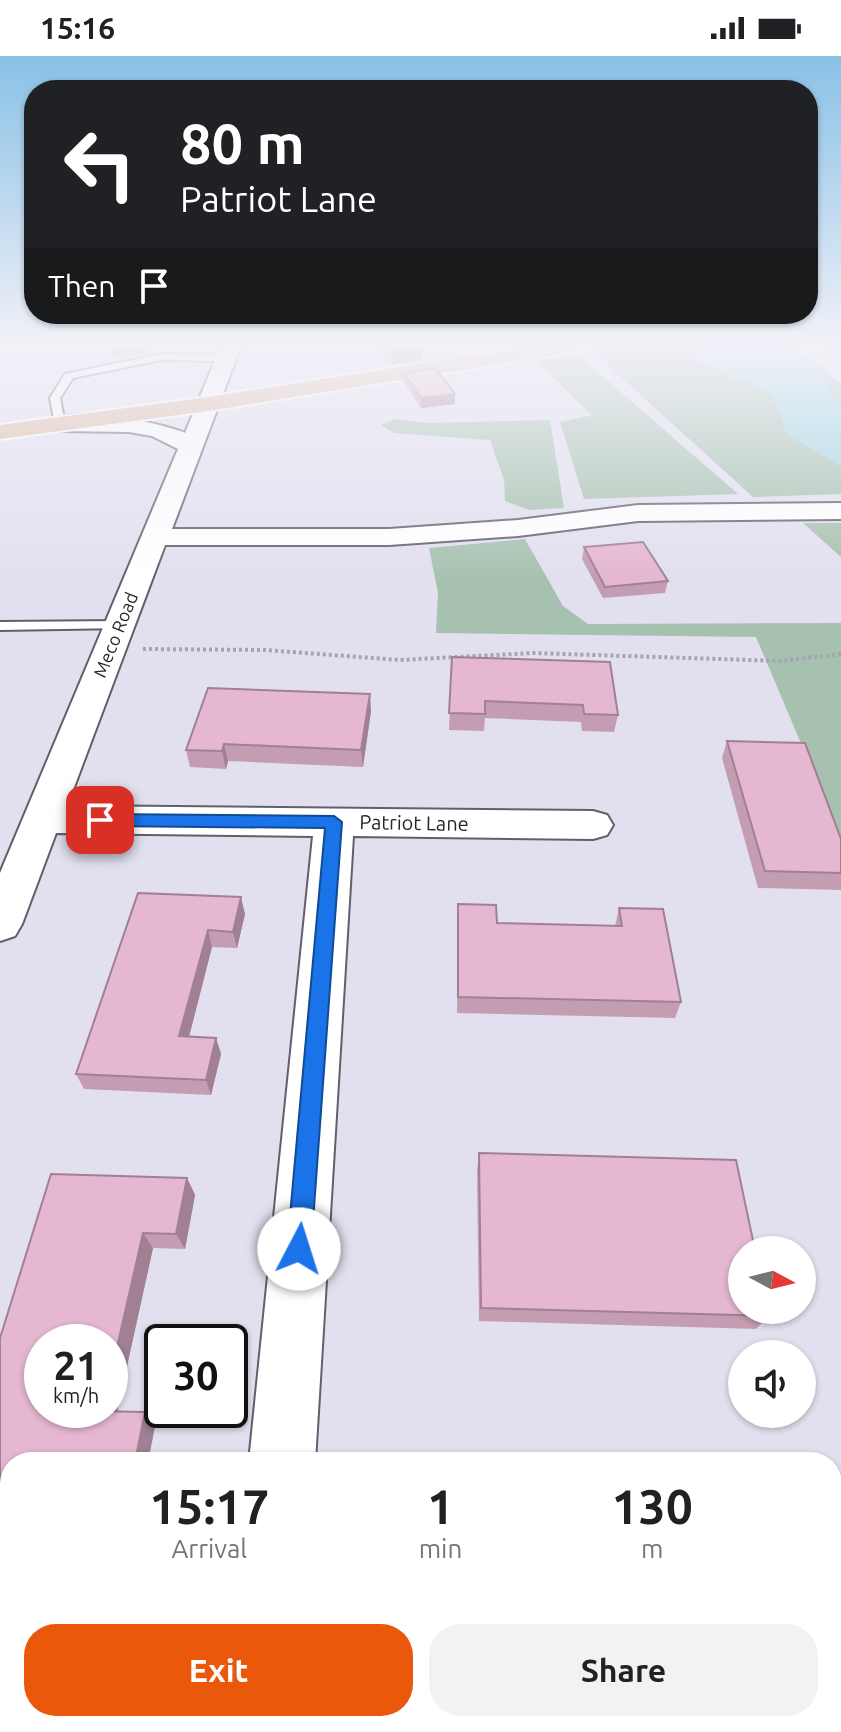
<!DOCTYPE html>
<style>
body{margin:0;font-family:Ubuntu,sans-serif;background:#f2f2f2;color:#202124;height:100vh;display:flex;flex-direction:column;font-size:30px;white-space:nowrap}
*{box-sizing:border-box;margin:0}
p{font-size:26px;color:#757577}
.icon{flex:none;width:44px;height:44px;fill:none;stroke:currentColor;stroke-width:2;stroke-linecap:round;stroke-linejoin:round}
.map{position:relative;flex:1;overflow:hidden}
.sheet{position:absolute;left:0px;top:1396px;width:842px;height:280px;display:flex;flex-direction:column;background:#fff;border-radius:32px 32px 0 0;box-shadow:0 2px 6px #0004}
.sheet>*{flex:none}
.hud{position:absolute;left:24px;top:24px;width:794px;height:244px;border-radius:32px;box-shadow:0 2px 6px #0004;background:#202124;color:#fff;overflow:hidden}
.needle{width:52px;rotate:97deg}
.tools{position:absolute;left:728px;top:1180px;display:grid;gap:16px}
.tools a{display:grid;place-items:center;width:88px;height:88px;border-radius:50%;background:#fff;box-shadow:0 2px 6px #0004;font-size:40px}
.speed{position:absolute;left:24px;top:1268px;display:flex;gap:16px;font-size:40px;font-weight:700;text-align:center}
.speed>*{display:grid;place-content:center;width:104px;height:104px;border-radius:50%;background:#fff;box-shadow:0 2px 6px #0004;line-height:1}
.speed small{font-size:20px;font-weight:400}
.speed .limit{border:4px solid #111;border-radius:12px;background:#fff;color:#111}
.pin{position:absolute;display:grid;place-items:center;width:68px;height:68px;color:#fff;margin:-34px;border-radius:16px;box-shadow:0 4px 12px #0006}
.me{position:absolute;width:88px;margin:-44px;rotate:5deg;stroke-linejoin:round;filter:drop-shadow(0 0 6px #0008)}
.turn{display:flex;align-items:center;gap:28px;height:168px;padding:0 24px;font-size:36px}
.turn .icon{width:104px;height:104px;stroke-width:2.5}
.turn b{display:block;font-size:56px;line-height:68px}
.then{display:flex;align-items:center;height:76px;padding:0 24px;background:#0003;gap:16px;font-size:30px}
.eta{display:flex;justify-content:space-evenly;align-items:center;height:136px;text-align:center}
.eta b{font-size:48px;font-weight:600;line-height:56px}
.button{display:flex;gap:16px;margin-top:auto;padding:16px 24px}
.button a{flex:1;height:92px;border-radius:32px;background:#ea580c;color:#fff;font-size:32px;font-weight:600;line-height:92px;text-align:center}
.button a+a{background:#f2f2f2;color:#202124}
.status{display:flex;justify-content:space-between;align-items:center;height:56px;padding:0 40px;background:#fff;direction:ltr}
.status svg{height:22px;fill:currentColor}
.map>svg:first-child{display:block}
</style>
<div class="status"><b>15:16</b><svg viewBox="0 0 49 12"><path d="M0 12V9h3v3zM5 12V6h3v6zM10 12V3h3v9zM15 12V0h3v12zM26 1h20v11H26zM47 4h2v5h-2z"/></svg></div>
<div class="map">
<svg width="841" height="1676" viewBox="0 0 841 1676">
<rect width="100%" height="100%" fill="#e2e0ef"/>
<path fill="#a6c1af" d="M615,290H795L841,328V438L753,441L591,294Z
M577,298L738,438L584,443L560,366L592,359L536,305Z
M395,363L427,367L550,364L564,452L529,454L505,445L504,424L490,384L394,377L381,369Z
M803,467H841V501Z
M525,483L563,550L588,568L841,567V782L756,581L436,577L438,537L429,492Z"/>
<path fill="#9ad5e2" d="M700,290H776L817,311L841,352V410L787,379L772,338L692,302Z"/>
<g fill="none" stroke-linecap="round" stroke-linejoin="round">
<g stroke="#615f6c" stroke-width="4">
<path id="service" d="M161,298L227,299L232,302L227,305L161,304L73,322L60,342L65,368L60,371L55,368L50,342L65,318Z
M120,565L127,569L125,572L0,574V566Z"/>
</g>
<g stroke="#615f6c" stroke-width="4">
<path id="minor" d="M221,290H241L172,473H389L518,464L638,449L841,447V463L638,465L518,480L389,489H165L67,750L593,755L607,759L613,769L607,779L593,783L353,780L315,1406H249L313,780L56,777L22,868L15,880L0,885V817L178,393L152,380L129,376L61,375L50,368C66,346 161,367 185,377Z
M832,1419L841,1422V1490L832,1486Z
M222,1666H298L297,1676H221Z"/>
</g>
<g stroke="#fff" stroke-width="4">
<path id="primary" d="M534,290H583L573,296L208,355L0,383V369L208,341Z"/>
</g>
<path stroke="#a6a4b0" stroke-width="4" stroke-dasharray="3 3" stroke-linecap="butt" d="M143,593L265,594L400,604L533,597L781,605L841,598"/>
<use href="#service" fill="#fff" fill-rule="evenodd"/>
<use href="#minor" fill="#fff" fill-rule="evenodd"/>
<use href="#primary" fill="#dbb498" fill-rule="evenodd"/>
</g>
<path fill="#c59db3" d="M379,290H422V304L392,309Z
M825,290H841V301Z
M404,317L455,338V348L421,352L404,326Z
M584,491L668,525L665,537L603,542L582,503Z
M452,601L618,659L614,676L582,675L581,666L485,662L484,675L449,674Z
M371,655L363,711L228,705L226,713L190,711L186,694Z
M727,685L841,783V834L758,832L722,702Z
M138,837L245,858L237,892L212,891L189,981L216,982L221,998L211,1039L84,1033L76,1018Z
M458,848L497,867L615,870L619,852L681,946L675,962L457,957Z
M479,1097L769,1260L756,1273L479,1265L477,1115Z
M187,1122L195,1139L185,1193L153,1192L117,1355L156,1366L10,1406V1438H0V1282Z"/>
<path fill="#a08092" d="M135,290H145L146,298L114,302L112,293Z
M408,290H422V304L392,309V292Z
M455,338V348L421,352V342Z
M370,638L371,655L363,711L361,694Z
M224,688L228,705L226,713L222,695Z
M241,841L245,858L237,892L233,876Z
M208,874L212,891L185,996L179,980Z
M216,982L221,998L211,1039L206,1024Z
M187,1122L195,1139L185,1193L176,1178Z
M143,1177L153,1192L115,1365L103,1354H110V1322Z
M145,1356L156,1366L148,1406H135Z
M90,1666H105L103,1676H88Z"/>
<path fill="#e5b7d0" stroke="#a08092" stroke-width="2" d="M111,290H135L112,293Z
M390,290H408L392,292Z
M435,312L455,338L421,342L404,317Z
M643,486L668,525L605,531L584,491Z
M452,601L610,606L618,659L584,658L583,649L485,645V658L449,657Z
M208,632L370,638L361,694L224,688L222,695L186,694Z
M727,685L805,687L841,783V817L765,815Z
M138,837L241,841L233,876L208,874L179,980L216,982L206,1024L76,1018Z
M458,848L496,849L497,867L622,870L619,852L663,853L681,946L458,941Z
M479,1097L736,1104L755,1194H742V1254H767L769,1260L481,1252Z
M51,1118L187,1122L176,1178L143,1177L110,1322V1286H42V1354L145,1356L135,1406H10V1431L0,1430V1282Z
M0,1624H10V1666H90L88,1676H0Z"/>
<linearGradient id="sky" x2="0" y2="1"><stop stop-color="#89c1e6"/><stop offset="0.55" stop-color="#f2f1f8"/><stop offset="1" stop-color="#f2f1f8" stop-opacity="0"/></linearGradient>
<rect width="841" height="525" fill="url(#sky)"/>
<path fill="#1a73e8" stroke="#114b97" stroke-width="2" d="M100,758L334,760L342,766L311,1193L308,1201L299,1205L291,1201L287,1193L325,772L100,770L92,764Z"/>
<g text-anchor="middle" stroke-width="6" stroke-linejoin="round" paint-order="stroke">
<g font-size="18" fill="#26262b" stroke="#fff">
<text transform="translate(116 579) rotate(-68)" y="6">Meco Road</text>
</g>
<g font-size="20" fill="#26262b" stroke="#fff">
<text transform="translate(414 767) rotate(1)" y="7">Patriot Lane</text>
</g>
</g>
</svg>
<div class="tools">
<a><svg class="needle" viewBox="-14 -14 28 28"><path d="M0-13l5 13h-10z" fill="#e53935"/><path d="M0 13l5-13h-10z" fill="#757577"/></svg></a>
<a><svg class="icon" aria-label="sound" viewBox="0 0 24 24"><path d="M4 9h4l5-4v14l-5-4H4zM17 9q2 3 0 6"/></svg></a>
</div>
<div class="speed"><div>21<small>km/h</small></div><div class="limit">30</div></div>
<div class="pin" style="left:100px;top:764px;background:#d93025"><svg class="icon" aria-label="arrive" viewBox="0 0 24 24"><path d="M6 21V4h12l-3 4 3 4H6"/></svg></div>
<svg class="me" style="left:299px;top:1193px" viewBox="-20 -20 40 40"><circle r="19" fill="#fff"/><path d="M0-13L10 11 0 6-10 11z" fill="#1a73e8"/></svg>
<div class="hud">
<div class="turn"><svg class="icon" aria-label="left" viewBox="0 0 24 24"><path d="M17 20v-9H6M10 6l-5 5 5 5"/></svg><div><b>80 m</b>Patriot Lane</div></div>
<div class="then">Then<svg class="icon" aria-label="arrive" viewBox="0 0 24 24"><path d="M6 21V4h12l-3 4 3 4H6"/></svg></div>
</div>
<section class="sheet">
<div class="eta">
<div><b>15:17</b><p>Arrival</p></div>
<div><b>1</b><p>min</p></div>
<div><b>130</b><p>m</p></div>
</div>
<div class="button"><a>Exit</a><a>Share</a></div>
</section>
</div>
